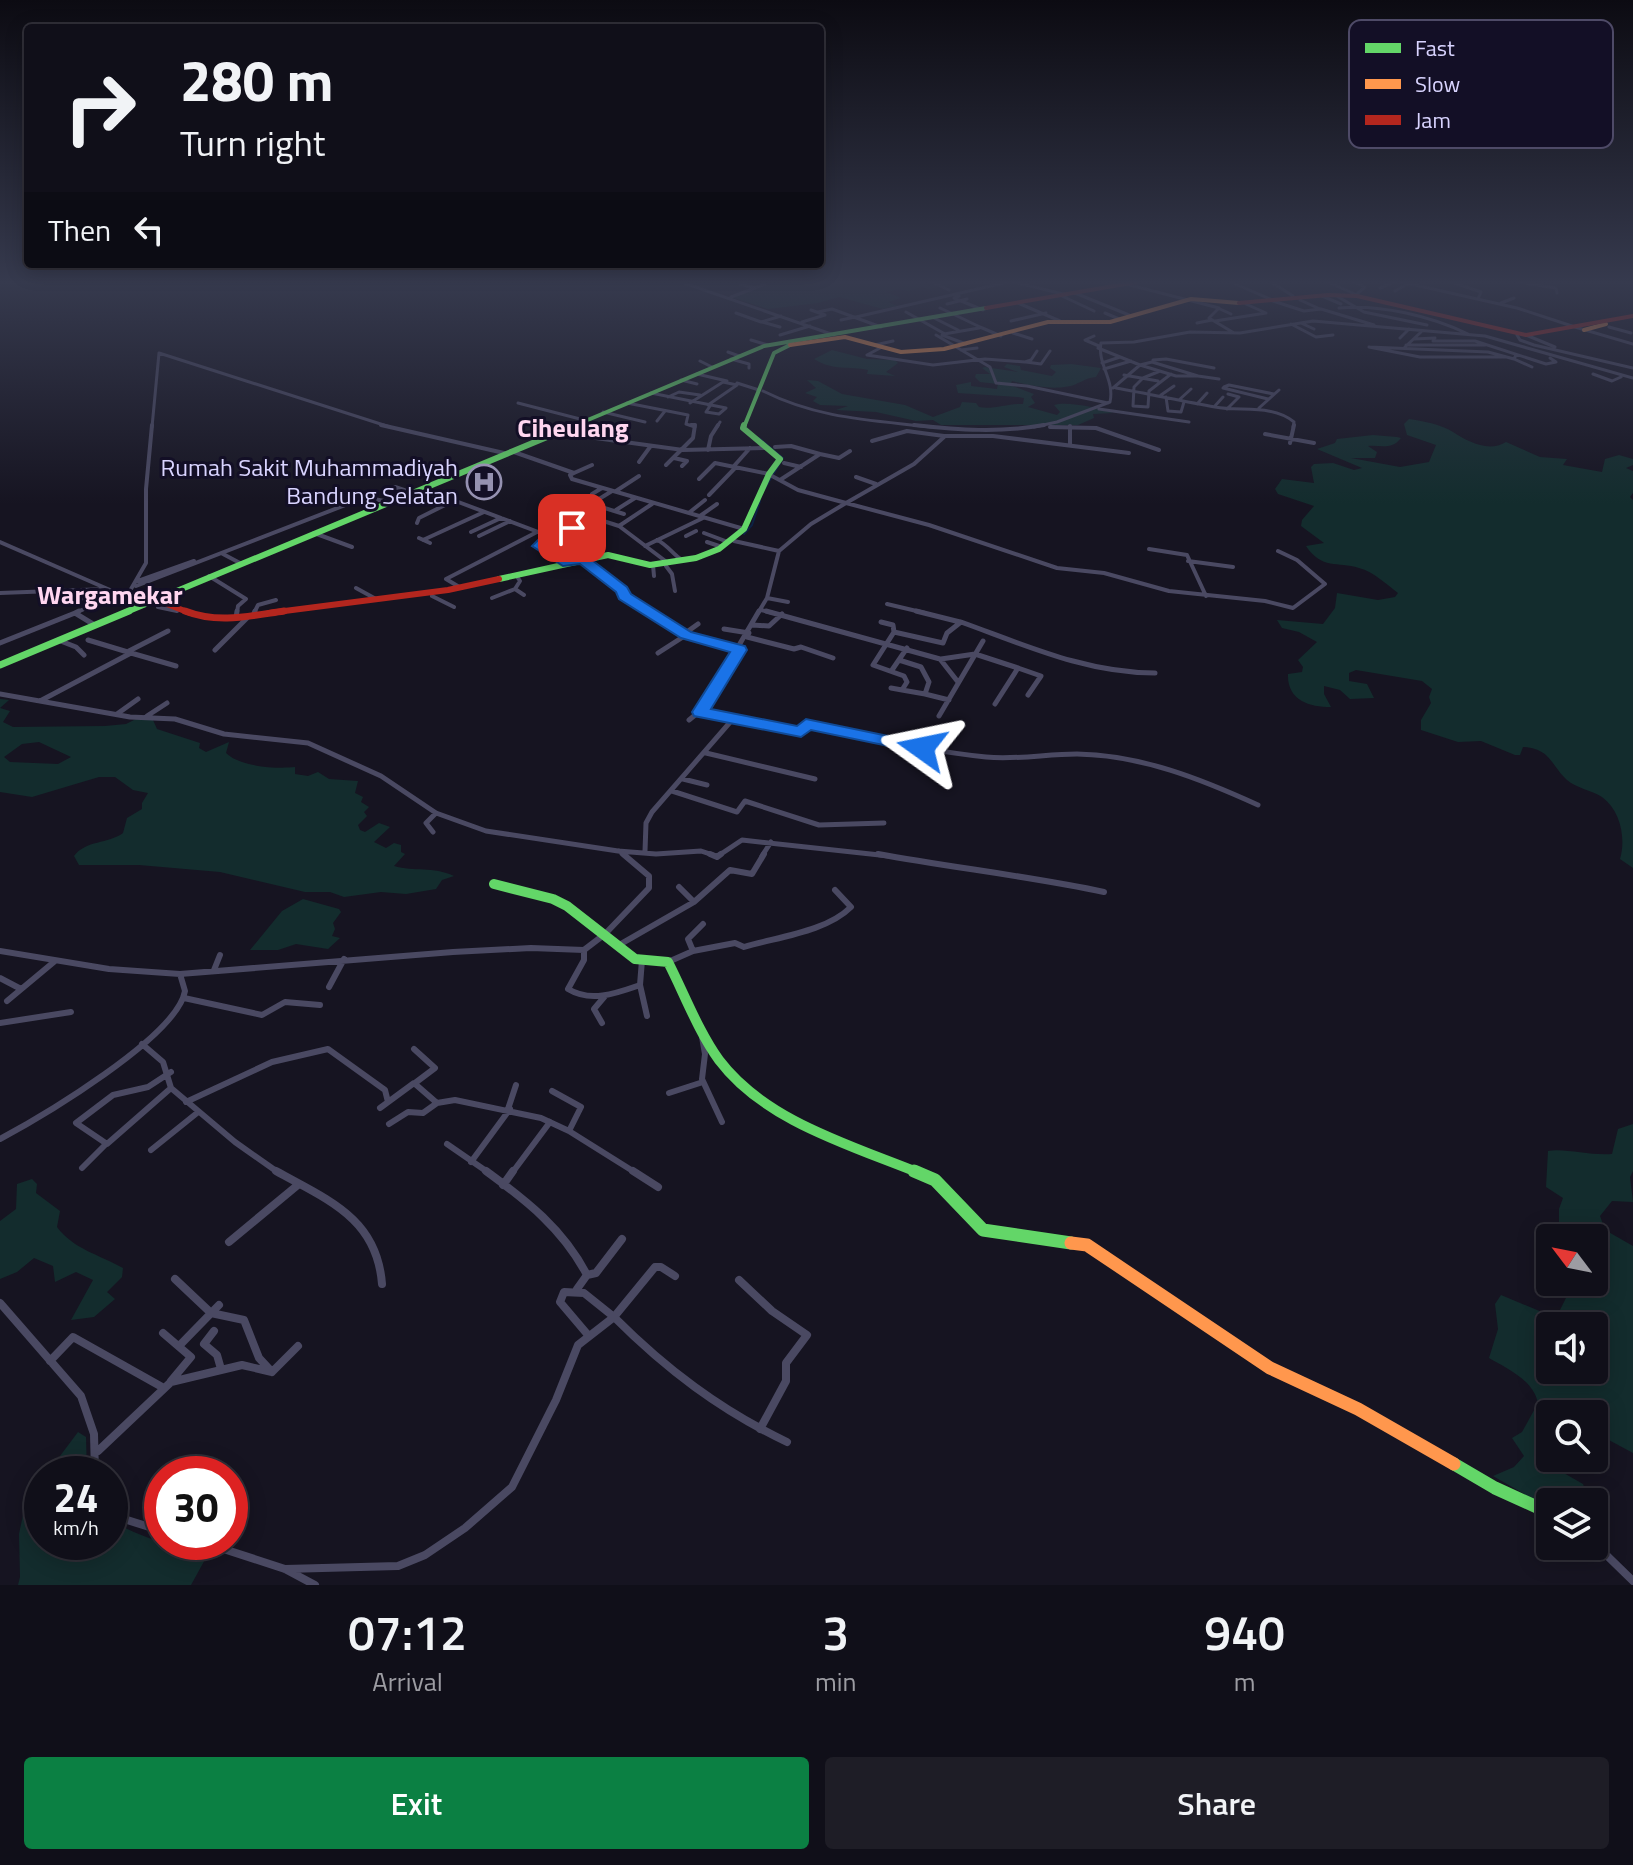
<!DOCTYPE html>
<style>
body{margin:0;font-family:"Titillium Web",sans-serif;background:#1e1d26;color:#f1f3f6;height:100vh;display:flex;flex-direction:column;font-size:30px;white-space:nowrap}
*{box-sizing:border-box;margin:0}
p{font-size:26px;color:#9c9ca2}
.icon{flex:none;width:44px;height:44px;fill:none;stroke:currentColor;stroke-width:2;stroke-linecap:round;stroke-linejoin:round}
.map{position:relative;height:1585px;overflow:hidden}
.sheet{display:flex;flex-direction:column;background:#100f19;flex:1}
.sheet>*{flex:none}
.guide{position:absolute;left:24px;top:24px;width:800px;height:244px;border-radius:8px;box-shadow:0 4px 20px #0003,0 0 0 2px #302f38;background:#100f19;color:#f1f3f6;overflow:hidden}
.needle{width:52px;rotate:302deg}
.controls{position:absolute;left:1536px;top:1224px;display:grid;gap:16px}
.controls a{display:grid;place-items:center;width:72px;height:72px;border-radius:8px;background:#100f19;box-shadow:0 4px 20px #0003,0 0 0 2px #302f38;font-size:40px}
.speed{position:absolute;left:24px;top:1456px;display:flex;gap:16px;font-size:40px;font-weight:700;text-align:center}
.speed>*{display:grid;place-content:center;width:104px;height:104px;border-radius:50%;background:#100f19;box-shadow:0 4px 20px #0003,0 0 0 2px #302f38;line-height:1}
.speed small{font-size:20px;font-weight:400}
.speed .limit{border:12px solid #d22;background:#fff;color:#111}
.pin{position:absolute;display:grid;place-items:center;width:68px;height:68px;color:#fff;margin:-34px;border-radius:16px;box-shadow:0 4px 12px #0006}
.me{position:absolute;width:88px;margin:-44px;rotate:282deg;stroke-linejoin:round;filter:drop-shadow(0 0 6px #0008)}
.turn{display:flex;align-items:center;gap:28px;height:168px;padding:0 24px;font-size:36px}
.turn .icon{width:104px;height:104px;stroke-width:2.5}
.turn b{display:block;font-size:56px;line-height:68px}
.then{display:flex;align-items:center;height:76px;padding:0 24px;background:#0003;gap:16px;font-size:30px}
.eta{display:flex;justify-content:space-evenly;align-items:center;height:136px;text-align:center}
.eta b{font-size:48px;font-weight:600;line-height:56px}
.primary-button{display:flex;gap:16px;margin-top:auto;padding:16px 24px}
.primary-button a{flex:1;height:92px;border-radius:8px;background:#0b8043;color:#fff;font-size:32px;font-weight:600;line-height:92px;text-align:center}
.primary-button a+a{background:#1e1d26;color:#f1f3f6}
.map>svg:first-child{display:block}
</style>
<div class="map">
<svg width="1633" height="1585" viewBox="0 0 1633 1585">
<rect width="100%" height="100%" fill="#161421"/>
<path fill="#132c2d" fill-rule="evenodd" d="M793,282H924L928,286L935,284L932,282H968L929,289L922,287L908,291L899,289L887,292L901,298L888,302L897,306L883,309L839,297L818,303L768,309L731,297L767,285Z
M832,350L867,359L895,360L898,363L886,372L895,376L867,374L868,370C849,366 833,371 814,359Z
M1007,364L1020,366L1021,370L1052,376L1056,372L1050,368L1051,365L1071,364L1101,368L1096,377C1086,378 1086,380 1078,383C1062,392 1029,386 1012,381L1010,385L1034,394L1031,397L1035,403L1028,407L1057,415L1060,412L1054,405C1068,401 1098,408 1113,413L1093,414L1094,418L1078,425H941L933,420L916,421L876,412L836,410L848,406L820,405L813,401L817,397L805,393L816,388L807,380L818,381L842,394L905,405L933,417L960,407L962,402L976,403L979,407C993,410 1008,403 1023,404L1024,398L1018,397L958,393L956,385L971,382V386L997,389L998,384L980,382L975,377L976,374H990L982,368L985,367L1018,372L1004,367Z
M1409,419C1422,421 1441,424 1453,432C1467,441 1488,453 1506,442L1540,457L1567,459L1563,465L1602,472L1605,459L1619,455L1633,459V465L1626,468L1633,471V493L1630,497L1633,500V868L1620,859C1626,839 1621,811 1602,797C1591,790 1576,788 1567,780C1550,764 1551,749 1523,747L1520,755H1515L1481,741L1458,742L1421,730V720L1431,703L1429,697L1432,689L1422,681L1356,670L1349,673V681L1367,684L1374,698L1350,699L1340,690L1324,686V694L1331,707C1309,707 1287,700 1288,674L1302,672L1303,667L1298,660L1317,642L1299,632L1282,628L1277,620L1323,624L1335,608L1337,593L1378,600L1395,597L1398,593C1386,584 1374,572 1359,568C1337,561 1322,570 1306,546L1324,543L1301,526L1302,520L1314,506L1278,494L1275,489L1282,479L1314,483L1311,467L1314,464L1333,463L1354,470L1362,468L1317,449L1335,443L1337,439L1373,435L1397,437L1401,438C1392,450 1381,445 1368,446L1377,452L1375,458H1351L1400,467L1429,462L1436,445L1407,435L1404,424Z
M0,699L9,700L0,708L10,711L3,722L13,727L105,726L126,724L136,719L153,720L157,729L200,743L199,748L206,752L229,742L226,753C240,767 277,769 295,767V774L308,776L318,772L329,779L358,781L355,793L363,797L361,802L369,807L364,812L367,816L358,825L360,830L365,832L379,823L390,827L374,842L386,848L394,843L401,845V852L405,854L394,866C414,872 433,866 454,876L442,880L436,889L406,894L381,892L344,897L330,892H305L220,872L139,865H79L74,856C86,840 108,844 123,833L127,818L142,809V803L148,793L133,790L115,777H99L32,797L0,792ZM39,742L71,757L58,764L10,762L4,757L22,744Z
M303,899L339,909L341,912L333,923L335,929L332,936L340,938L328,949L296,944L278,950H250L282,911Z
M1633,1124V1171L1630,1177L1633,1202L1612,1201L1600,1216L1605,1230L1633,1246V1453L1594,1432V1414H1550L1548,1459L1562,1472L1583,1484L1589,1502H1550V1509L1493,1476L1514,1467L1524,1456L1512,1438L1522,1432L1538,1403C1533,1380 1508,1369 1489,1358L1498,1329L1495,1304L1501,1295L1556,1318L1569,1292L1579,1282H1594V1238H1559V1209L1563,1198L1546,1187L1548,1151C1565,1148 1591,1156 1612,1154L1618,1129ZM1550,1326H1594V1370H1550Z
M32,1179L37,1184L36,1193L60,1211L57,1227C73,1249 100,1255 123,1268L122,1277L107,1292L115,1299L94,1317L71,1320L93,1280L76,1272L55,1282L53,1266L34,1258L17,1272L0,1279V1221L16,1209L17,1184Z
M78,1432L86,1437L87,1474H42V1542H110V1518C132,1537 179,1546 207,1556L191,1585H18L20,1577L19,1534L30,1482L57,1460Z"/>
<g fill="none" stroke-linecap="round" stroke-linejoin="round">
<path stroke="#0d2144" stroke-width="2" d="M759,438L783,458L765,488
M744,534L752,525L760,501"/>
<path stroke="#4a4962" stroke-width="3" d="M681,282L834,335
M932,282L949,290
M1014,282L1067,295
M1231,282L1272,300
M1271,282L1293,296
M1328,282L1357,295
M1354,282L1365,287L1358,293
M1402,282L1517,308L1572,326
M1452,282L1481,292L1478,299
M1518,282L1556,288L1557,293
M1126,284L1219,308L1209,318L1234,333
M755,288L765,284
M1380,288L1394,282
M1395,291L1407,284
M1075,293L1129,315
M1335,295L1364,312L1427,325
M959,296L954,298L983,310
M1062,296L1094,311
M1322,296L1341,304
M731,297L755,288L740,284L746,282
M1300,300L1320,309
M1273,301L1304,311L1321,309L1374,325
M1018,303L1060,321
M1501,303L1514,298
M947,304L967,299
M940,308L953,314
M1339,308C1380,304 1431,316 1468,334
M1220,309L1231,314
M818,312L832,309L881,327
M906,312L945,334
M736,313L761,322L781,316
M1105,313L1119,319
M955,315L980,327
M856,317L1008,282
M934,318L958,330
M841,320L855,317
M1011,321L1046,313
M1215,321L1266,313L1246,304
M762,322L780,327
M802,322L825,315L811,310
M1197,323L1212,320
M1301,323L1314,329
M1291,324L1316,337L1333,335
M980,327L1001,336
M1575,327L1633,344
M1609,327L1631,333
M1013,333L1032,339
M944,334L979,328
M780,335L810,326
M936,335L990,367L996,383L1027,386L1108,403
M942,335L966,344
M1517,335L1520,340L1534,345L1633,368
M1526,335L1555,347
M1094,336L1085,340L1099,346
M1400,338L1409,329
M1414,339L1435,338
M751,340L768,345
M1433,341H1475L1546,364L1556,362L1550,358
M875,345L893,341
M1406,345H1485
M882,347L867,355L933,365L985,359L1025,362L1031,360L1037,351
M1369,347L1488,352L1514,359L1516,355
M1369,347L1420,357H1506
M1405,347L1421,332
M1098,348L1140,365
M961,350L977,348
M728,352L739,356
M731,359L749,364V368
M1514,359L1532,367
M1153,360L1166,359L1214,368
M700,361L712,367
M1026,362L1041,364L1050,351
M1152,362L1198,376H1176L1140,365Z
M1102,363L1120,357
M1104,369L1131,361
M1160,371L1143,378L1134,387L1133,406L1148,407L1149,391L1171,374
M697,374L727,381
M1593,374L1612,381L1621,377
M1124,375L1158,381
M1198,376L1219,379
M681,380L697,384
M737,383L759,390
M1224,387L1229,385L1274,394
M1113,388L1140,365
M1116,388C1149,394 1182,401 1215,407C1241,412 1272,404 1294,422L1293,427
M1223,388L1268,399
M763,391C819,419 871,420 931,427
M651,393L726,408L719,414L706,412L710,406
M1161,395L1174,386
M668,397L679,392L700,395
M1166,397L1168,411L1181,412L1184,402
M1179,400L1191,389
M518,403L584,420
M627,403L688,415L686,424L695,427
M690,403L723,382L737,385L708,405
M1197,404L1207,393
M1214,407L1223,397
M1259,408L1279,390
M1099,409L1189,422
M1227,409L1239,397L1228,394
M603,412L645,422
M657,421L665,411
M152,427L159,353L390,427
M717,427L720,422
M1034,427L1057,422L1110,402C1115,380 1097,364 1101,343L1134,342L1190,332L1240,333L1313,321L1485,336L1633,378"/>
<path stroke="#4a4962" stroke-width="4" d="M381,425L504,453
M914,425C959,430 999,433 1044,425
M1070,426V446
M1050,427L1096,428L1159,450
M559,433L683,450L767,448
M1265,434L1314,443
M872,441L907,431L944,436H993L1129,453
M1290,443L1294,425
M775,447L791,446L820,454L780,480
M708,450L711,436L718,425
M511,451L574,473L570,475L572,479L744,529
M820,454L839,458L850,451
M674,458L687,461L682,466
M639,462L650,447
M784,463L801,467
M666,465L693,438L695,425H691
M734,466L750,448
M574,473L592,465
M772,476L798,490L846,503L914,464L944,437
M856,477L876,484
M699,479L715,463L769,474
M395,487L410,492
M418,491L453,500L549,536
M616,491L639,476
M344,493L389,502
M592,494L602,488
M709,495L736,467
M570,498L591,504L612,491
M652,504L619,526L668,563
M598,506L624,514
M616,510L635,498
M690,512L705,500
M586,513L596,506
M700,516L717,504
M417,523L419,518L453,501
M471,532L501,518
M314,533L352,547
M704,533L728,542
M479,536L510,521
M686,536L696,531
M419,538L430,543
M423,540L484,512
M657,540C668,545 672,554 682,560
M734,541L779,551L811,524L846,503L929,525L1057,568L1104,573L1169,591L1265,601L1293,608L1325,584L1297,560L1278,551
M0,542L110,590L114,596L75,613
M707,542L722,547
M645,546L703,518
M1149,549L1187,555L1206,596
M223,554L240,563
M1188,561L1233,567
M568,563L538,545L551,539L549,536L597,519L619,526
M586,563L622,590L624,596L651,613
M653,565L654,576
M666,566L672,574L675,591
M516,575L520,581L515,589L524,595
M209,576L246,599L238,606L237,613
M138,581L194,561
M136,586L366,497
M356,588L376,599
M461,588L446,579L537,532
M131,589L146,563V489L152,425
M0,593L107,589
M115,596L133,595L150,601
M432,596L454,607
M82,598L96,603
M492,598L515,589
M767,598L788,602
M887,604L925,613
M158,607L177,611
M761,610L773,613
M254,613L258,605L276,600
M758,613L767,598L779,551"/>
<path stroke="#4a4962" stroke-width="5" d="M79,611L75,613L93,624
M648,611L686,635L739,650
M759,611L700,712L801,732L806,724C866,736 925,751 986,757C1017,760 1046,754 1077,754C1141,755 1201,779 1258,805
M766,611L940,659L958,682
M916,611L960,622
M253,616L255,611
M236,618L237,611
M881,622L893,625L894,632L943,643L947,633L961,622C1025,645 1086,673 1155,673
M752,625L769,626L782,614
M724,629L749,633
M894,632L873,665L904,676L907,682L902,690L925,694
M684,634L698,624
M747,637L794,649L801,647L833,658
M58,640L76,647L84,655
M0,643L75,613
M215,650L248,617
M129,651L168,631
M131,653L176,666
M658,653L686,635
M941,659L975,654L1018,668L995,704
M899,660L921,667L929,682L925,694L949,700
M1018,668L1041,676L1028,695
M892,670L907,648
M891,688L902,690
M0,694L130,717L175,719L224,734L308,743L381,776L436,813L486,831L618,851L656,854L701,851L716,856
M40,701L131,653L88,640
M117,714L138,699
M147,716L167,703
M939,716L983,641
M689,720L700,711
M706,753L815,779
M683,779L707,785
M672,791L737,812L745,801L819,825L884,823
M433,832L426,823L436,813
M619,851L626,856
M645,851L646,823L652,812L732,720
M718,856L742,840L889,856
M762,856L771,842"/>
<path stroke="#4a4962" stroke-width="6" d="M710,854L717,857L721,854
M878,854C954,868 1029,876 1104,892
M679,887L694,902
M619,945L694,902L730,870L752,874L764,854
M584,950V960L568,989C591,1003 617,993 640,985L642,960
M0,951L109,969L180,974L185,991C177,1037 41,1117 0,1139
M693,951L735,943L744,947C777,937 826,932 851,907L835,890
M668,962L693,951L688,939L703,924
M214,970L220,955
M180,974L453,952L531,948L584,950L605,934L649,888V876L623,854
M0,978L21,989
M640,985L647,1016
M329,987L344,959
M184,998L262,1015L285,1002L320,1005
M7,1001L55,961
M0,1023L71,1012
M602,1023L594,1009L605,996
M702,1037L705,1054L702,1079L722,1122
M142,1044L163,1062L171,1088L235,1142L279,1173
M414,1049L435,1068L415,1083
M171,1072L148,1087L113,1095L76,1123L107,1144L171,1088
M552,1091L581,1107L569,1131
M669,1093L703,1082
M186,1102L272,1062L328,1049L385,1090L388,1102
M380,1108L414,1083L437,1103L455,1100L541,1118L569,1131L636,1173
M508,1109L516,1085
M389,1124L408,1112L423,1113L437,1103
M447,1144L489,1173
M151,1150L197,1113
M471,1162L510,1109
M82,1168L105,1145
M512,1173L550,1122"/>
<path stroke="#4a4962" stroke-width="8" d="M276,1171C328,1200 377,1218 382,1284
M486,1171C527,1201 563,1229 587,1275L577,1289
M633,1171L658,1187
M503,1185L513,1171
M229,1242L299,1184
M587,1275L596,1273L622,1239
M175,1279L211,1313L244,1320L259,1358L272,1372
M739,1280L772,1311L807,1335L786,1363V1381L760,1429
M0,1303L81,1396L94,1434L95,1474
M214,1331L204,1344L217,1355L221,1369
M163,1333L191,1357L171,1381
M588,1335L560,1302L564,1292L584,1293L614,1317L655,1267H661L675,1276
M179,1346L219,1305
M50,1361L73,1337L162,1387
M98,1451L171,1382L242,1365L272,1372L298,1346
M110,1511L124,1519L162,1531
M202,1542L285,1569L315,1585
M1594,1543L1633,1581
M285,1569L398,1566L425,1555L465,1528L512,1487L556,1400L578,1345L614,1317C666,1369 720,1410 787,1442"/>
<path stroke="#63d668" stroke-width="4" d="M571,427L764,346L986,308
M744,427L774,353L790,345"/>
<path stroke="#63d668" stroke-width="6" d="M499,579L608,555L650,565L696,558L719,549L744,529L769,474L780,459L743,428L744,425
M124,613L576,425"/>
<path stroke="#63d668" stroke-width="7" d="M0,665L129,611"/>
<path stroke="#63d668" stroke-width="10" d="M494,884L553,899L567,906L635,959L668,962C684,993 698,1031 719,1060C765,1121 850,1145 919,1173"/>
<path stroke="#63d668" stroke-width="13" d="M914,1171L935,1180L983,1230L1071,1243
M1454,1464L1495,1488L1550,1513"/>
<path stroke="#ff974d" stroke-width="4" d="M1584,330L1606,324
M790,345L845,337L901,352L944,349L1048,322H1110L1191,299L1239,303"/>
<path stroke="#ff974d" stroke-width="13" d="M1071,1243L1087,1245L1270,1368L1358,1409L1454,1464"/>
<path stroke="#b3261e" stroke-width="4" d="M1239,303L1328,295L1357,296L1526,335L1633,316
M986,308L1137,282"/>
<path stroke="#b3261e" stroke-width="6" d="M154,599L190,613
M269,613L448,590L499,579"/>
<path stroke="#b3261e" stroke-width="7" d="M185,611C218,624 250,616 284,611"/>
</g>
<linearGradient id="sky" x2="0" y2="1"><stop stop-color="#0c0b12"/><stop offset="0.56" stop-color="#363a4e"/><stop offset="1" stop-color="#363a4e" stop-opacity="0"/></linearGradient>
<rect width="1633" height="504" fill="url(#sky)"/>
<path fill="#1a73e8" stroke="#114b97" stroke-width="2" d="M567,525L578,528L557,538L548,546L570,558L588,557L627,587L631,594L691,632L745,646L747,650L711,709L797,726L806,719L922,743L931,748L922,753L811,730L801,737L694,716L692,712L730,652L681,638L619,599L616,592L580,564L563,566L532,546L544,534Z"/>
<defs>
<g id="hospital-ring" transform="scale(1.8)"><circle r="9.5" fill="#130f26" stroke="#9591b1" stroke-width="1.5"/><path d="M-5-5h3v3.5h4V-5h3V5h-3V1.5h-4V5h-3Z" fill="#9591b1"/></g>
</defs>
<g fill-rule="evenodd">
<use href="#hospital-ring" x="484" y="482"/>
</g>
<g text-anchor="middle" stroke-width="6" stroke-linejoin="round" paint-order="stroke">
<g font-size="24" fill="#d9d4ff" stroke="#130f26" text-anchor="end">
<text x="458" y="476">Rumah Sakit Muhammadiyah<tspan x="458" dy="28">Bandung Selatan</tspan></text>
</g>
<g font-size="26" font-weight="bold" fill="#ffd6f0" stroke="#130f26">
<text x="573" y="437">Ciheulang</text>
<text x="110" y="604">Wargamekar</text>
</g>
</g>
<rect x="1349" y="20" width="264" height="128" rx="12" fill="#130f26" stroke="#4e4a67" stroke-width="2"/>
<rect x="1365" y="43" width="36" height="10" fill="#63d668"/>
<rect x="1365" y="79" width="36" height="10" fill="#ff974d"/>
<rect x="1365" y="115" width="36" height="10" fill="#b3261e"/>
<g font-size="22" fill="#d9d4ff">
<text x="1415" y="56">Fast</text>
<text x="1415" y="92">Slow</text>
<text x="1415" y="128">Jam</text>
</g>
</svg>
<div class="controls">
<a><svg class="needle" viewBox="-14 -14 28 28"><path d="M0-13l5 13h-10z" fill="#e53935"/><path d="M0 13l5-13h-10z" fill="#9c9ca2"/></svg></a>
<a><svg class="icon" aria-label="sound" viewBox="0 0 24 24"><path d="M4 9h4l5-4v14l-5-4H4zM17 9q2 3 0 6"/></svg></a>
<a><svg class="icon" aria-label="search" viewBox="0 0 24 24"><circle cx="10" cy="10" r="6"/><path d="M15 15l6 6"/></svg></a>
<a><svg class="icon" aria-label="layers" viewBox="0 0 24 24"><path d="M12 4l9 5-9 5-9-5zM3 14l9 5 9-5"/></svg></a>
</div>
<div class="speed"><div>24<small>km/h</small></div><div class="limit">30</div></div>
<div class="pin" style="left:572px;top:528px;background:#d93025"><svg class="icon" aria-label="arrive" viewBox="0 0 24 24"><path d="M6 21V4h12l-3 4 3 4H6"/></svg></div>
<svg class="me" style="left:922px;top:748px" viewBox="-20 -20 40 40"><path d="M0-17L14 15 0 8-14 15z" fill="#1a73e8" stroke="#fff" stroke-width="4"/></svg>
<div class="guide">
<div class="turn"><svg class="icon" aria-label="right" viewBox="0 0 24 24"><path d="M7 20v-9h11M14 6l5 5-5 5"/></svg><div><b>280 m</b>Turn right</div></div>
<div class="then">Then<svg class="icon" aria-label="left" viewBox="0 0 24 24"><path d="M17 20v-9H6M10 6l-5 5 5 5"/></svg></div>
</div>
</div>
<section class="sheet">
<div class="eta">
<div><b>07:12</b><p>Arrival</p></div>
<div><b>3</b><p>min</p></div>
<div><b>940</b><p>m</p></div>
</div>
<div class="primary-button"><a>Exit</a><a>Share</a></div>
</section>
